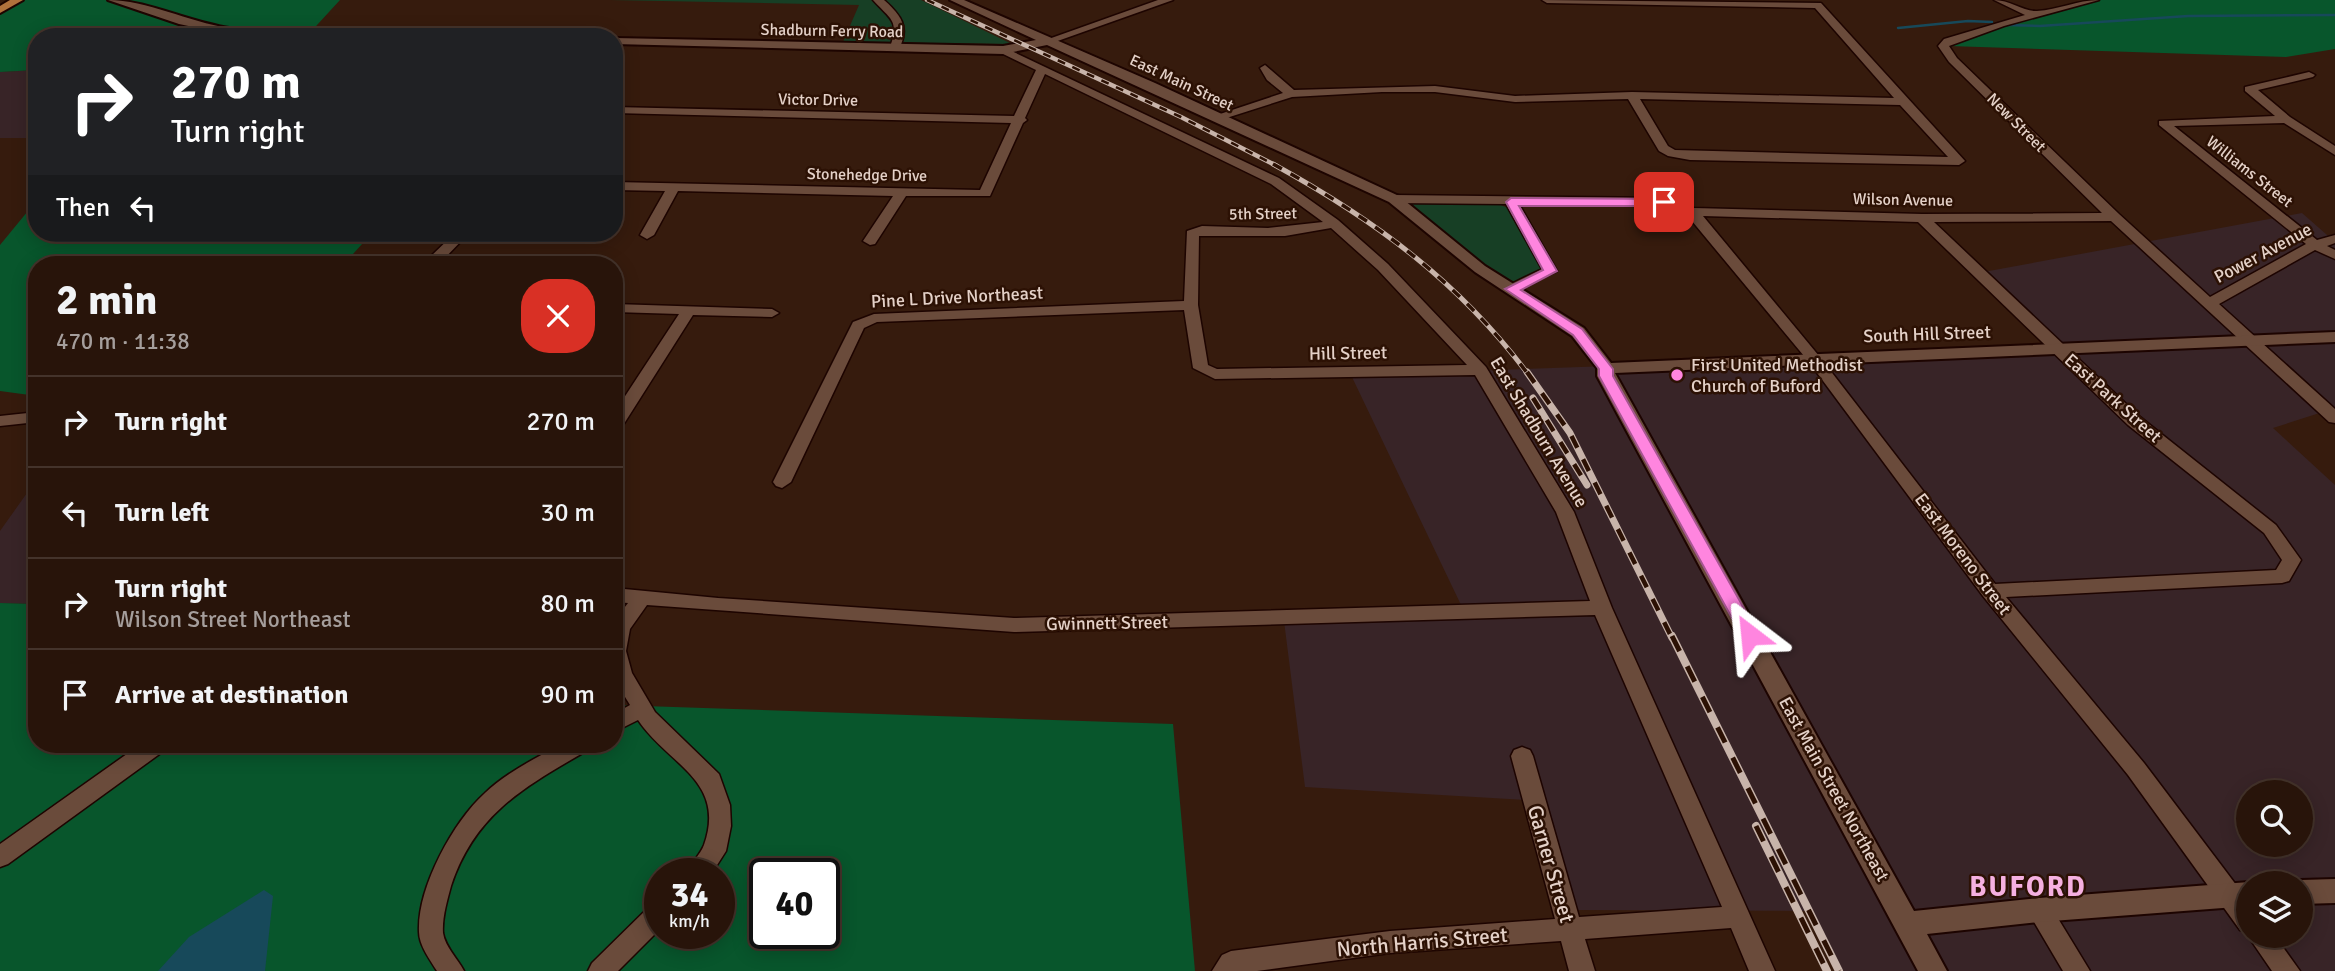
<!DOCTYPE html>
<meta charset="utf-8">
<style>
body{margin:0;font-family:Signika,sans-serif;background:#342118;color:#f1f3f6;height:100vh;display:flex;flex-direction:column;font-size:26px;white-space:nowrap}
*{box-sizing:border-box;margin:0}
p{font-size:23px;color:#a59e9c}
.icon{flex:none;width:38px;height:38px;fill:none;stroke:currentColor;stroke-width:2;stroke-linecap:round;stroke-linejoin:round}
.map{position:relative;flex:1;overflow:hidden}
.details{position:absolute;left:28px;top:256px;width:595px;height:497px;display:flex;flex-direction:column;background:#28140a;border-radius:28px;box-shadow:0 4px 18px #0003,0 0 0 2px #44332b}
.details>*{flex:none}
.top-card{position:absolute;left:28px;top:28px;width:595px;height:214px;border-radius:28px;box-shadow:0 4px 18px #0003,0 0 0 2px #44332b;background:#202124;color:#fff;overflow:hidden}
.fabs{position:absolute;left:2236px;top:780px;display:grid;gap:14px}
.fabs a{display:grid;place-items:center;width:77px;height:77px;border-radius:50%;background:#28140a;box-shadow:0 4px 18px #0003,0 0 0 2px #44332b;font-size:35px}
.speed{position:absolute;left:644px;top:858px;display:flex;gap:14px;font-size:35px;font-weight:700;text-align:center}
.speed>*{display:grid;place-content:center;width:91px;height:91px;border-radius:50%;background:#28140a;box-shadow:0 4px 18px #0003,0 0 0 2px #44332b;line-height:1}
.speed small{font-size:18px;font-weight:400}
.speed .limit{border:4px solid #111;border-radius:10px;background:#fff;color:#111}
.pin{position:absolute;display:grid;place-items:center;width:60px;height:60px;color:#fff;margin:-30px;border-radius:14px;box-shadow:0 4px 10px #0006}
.me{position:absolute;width:77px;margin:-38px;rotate:331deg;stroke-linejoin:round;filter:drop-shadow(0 0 5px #0008)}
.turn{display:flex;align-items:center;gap:24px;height:147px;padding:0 28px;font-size:32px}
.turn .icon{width:91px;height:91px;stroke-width:2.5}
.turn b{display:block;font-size:49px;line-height:60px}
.then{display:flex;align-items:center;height:66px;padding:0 28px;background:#0003;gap:14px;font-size:26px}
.round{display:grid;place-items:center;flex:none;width:74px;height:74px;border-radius:28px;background:#342118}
.headline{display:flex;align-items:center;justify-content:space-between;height:119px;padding:0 28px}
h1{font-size:42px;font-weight:700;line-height:52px}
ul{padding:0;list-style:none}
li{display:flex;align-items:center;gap:21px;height:91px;padding:0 28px;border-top:2px solid #44332b}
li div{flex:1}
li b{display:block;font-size:26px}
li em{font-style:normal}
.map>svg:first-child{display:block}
</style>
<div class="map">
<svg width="2335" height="971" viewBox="0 0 2335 971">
<rect width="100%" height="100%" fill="#361b0d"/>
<path fill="#382427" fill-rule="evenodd" d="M37,70V138H0V72Z
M2302,213L2335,242V408L2273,428L2335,485V971H1842L1813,911L1575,910L1544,801L1305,787L1283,613L1462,607L1351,375L2071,350L1978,273ZM2249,793H2301V845H2249ZM2249,884H2301V936H2249Z
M37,479V604L0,603V531Z"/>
<path fill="#173f25" d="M610,0H921L1012,44L843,42L859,5Z
M1412,203L1498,204L1511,209L1545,271C1536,275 1525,283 1515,282C1500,280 1418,216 1412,203Z"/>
<path fill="#08562c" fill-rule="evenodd" d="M18,0H340L306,37H37V70L0,72V9Z
M2094,0H2335V49L2286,57L1949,46L2035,13Z
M37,200V233H372L344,264H37V396L0,391V245Z
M0,603L37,604V744H614V705L1173,724L1195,971H0ZM660,873H719V933H660ZM765,873H824V933H765Z"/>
<path fill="#17495a" d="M264,890L273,896L265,971H158L189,937Z"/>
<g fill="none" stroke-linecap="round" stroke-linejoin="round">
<path stroke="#17495a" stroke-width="2.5" d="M2006,25L2040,26L2188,16L2335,15
M1898,28L1968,21L1992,22"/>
<g stroke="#1d0400" stroke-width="3">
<path id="minor" d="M873,0H884C901,15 910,27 899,49L890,47C900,20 890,19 873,0Z
M1158,0H1173L1052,43L1043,41Z
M1542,0L1821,3L1965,161L1959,165L1690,160L1668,156L1659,151L1628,99L1515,102L1435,92H1382L1292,97L1217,121L1211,117L1283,93L1267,80L1260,68L1265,65L1294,90L1435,86L1515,96L1632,92L1894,98L1815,8L1547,3ZM1640,99L1900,105L1948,157L1675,150L1668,146Z
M1994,0C2010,0 2025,12 2037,11C2058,10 2077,0 2099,0L2004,26L1949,46L1957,58L2119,214L2210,297L2306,244L2159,125V121L2275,116L2245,91V87L2309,72L2315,75L2313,77L2258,90L2290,117L2335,146V155L2284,123L2174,126L2317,240L2335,235V243L2327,246L2335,250V259L2315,250L2219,304L2335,409V423L2329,422L2111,221L1934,222L2140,417L2276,525L2301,560L2289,581L2282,583L2006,597L2144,763L2249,902V933L2240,930L2128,775L1983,596L1809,362L1687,215L1663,206L1519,204L1557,271L1512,293L1505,289L1507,286L1542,269L1506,204L1394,203L1388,199L1394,195L1664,198L1694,208L1922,214L2102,213L1949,62L1938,46L1944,39L2025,15ZM1703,216L1918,222L2128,425L2264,533L2282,560L2276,570L1995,584L1819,356Z
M1003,47L1279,178L1338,220L1388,264L1486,367L1574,512L1612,608L1775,971H1749L1731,928L1585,939L1595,971H1569L1561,941L1390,953L1257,971H1212L1222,955L1231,951L1390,931L1555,919L1511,756L1514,750L1522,747L1530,750L1533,756L1579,917L1722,907L1595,615L1014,632L647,605L630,629L626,651L632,673L655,712L719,774L730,805L731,826L726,851L712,873H687C691,863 700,855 704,845C727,780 667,764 638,720L614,732V714L630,705L614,679V621L628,603L614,602V588L718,598L1014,618L1590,601L1556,512L1475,375L1215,379L1193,368L1184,310L877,322L864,328L791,482L782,488L776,486L773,482L853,322L874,314L1184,301L1187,231L1202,226L1268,228L1323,222L1271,184L1045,74L1025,118L1027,120L1023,123L990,196H906L875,244L870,245L863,241L893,196L678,191L654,235L647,239L640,235L665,191L614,190V182L980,190L1011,123L614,113V107L1014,116L1036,70L999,52L998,50ZM1331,228L1378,270L1467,365L1217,369L1208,365L1198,305L1199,236H1285Z
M455,233H469L439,264H428V259Z
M614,304L772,309L779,313L772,317L693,315L620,430L614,431V413L679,314L614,312Z
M37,412V422L0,426V416Z
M141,744H168L165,750L8,864L0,867V844Z
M562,744H591L588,750C526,786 475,813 451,886C447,901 442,918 443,933C445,947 458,959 464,971H437C430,960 419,945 419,932C417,888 453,822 485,793C507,772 536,758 562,744Z
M2039,899L2048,902L2090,971H2063L2027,910L2030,902Z
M660,902V929L618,971H588L592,963L651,905Z
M2249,934V936H2275L2300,971H2272L2248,936Z"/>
</g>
<g stroke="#1d0400" stroke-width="4">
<path id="tertiary" d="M108,0C147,0 188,22 229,28C289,36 352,32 413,34L419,37L231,35L179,24Z
M950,0H964L1155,83L1399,196L1485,266L1584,328L1611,363L2335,332V342L1615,373L1914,911L2039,898L2249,882L2253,884H2249V906L2039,922L1927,934L1947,971H1918L1597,376V368L1572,336L1475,272L1389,202L1047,45L1003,54L614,44V38L1003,46L1036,40Z
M2335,879V903L2301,904V884H2292L2301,880Z"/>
</g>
<g stroke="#1d0400" stroke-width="4">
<path id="primary" d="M10,0H23L0,13V6Z"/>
</g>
<use href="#minor" fill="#6a4b3b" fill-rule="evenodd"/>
<use href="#tertiary" fill="#6a4b3b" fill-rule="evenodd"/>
<use href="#primary" fill="#b1713c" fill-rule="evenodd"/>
<g stroke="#c8b4aa" stroke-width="4.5">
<path id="rail-far3" d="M927,0L1181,117L1277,166"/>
</g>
<g stroke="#c8b4aa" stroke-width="5">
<path id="rail-far2" d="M1273,164C1375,220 1458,281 1528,374"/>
</g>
<g stroke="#c8b4aa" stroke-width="7">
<path id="rail-far1" d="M1527,372L1570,433L1672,638
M1533,398L1587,485"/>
</g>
<g stroke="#c8b4aa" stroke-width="8">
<path id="rail" d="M1672,636L1839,971
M1756,826L1827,971"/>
</g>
<use href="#rail-far3" stroke="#2c1104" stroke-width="2.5" stroke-dasharray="8" stroke-linecap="butt"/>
<use href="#rail-far2" stroke="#2c1104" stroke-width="3.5" stroke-dasharray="10" stroke-linecap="butt"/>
<use href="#rail-far1" stroke="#2c1104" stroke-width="4.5" stroke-dasharray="13" stroke-linecap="butt"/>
<use href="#rail" stroke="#2c1104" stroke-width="5" stroke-dasharray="17" stroke-linecap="butt"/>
</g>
<path fill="#ff85df" stroke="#a65691" stroke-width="2" d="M1511,198L1664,199L1670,202L1664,206H1519L1557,271L1521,290L1582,329L1613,369V376L1759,635L1757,640H1744L1599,376V369L1573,335L1505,289L1543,270L1506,202Z"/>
<circle fill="#ff85df" stroke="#2c1104" stroke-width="2.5" cx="1677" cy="375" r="7"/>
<g text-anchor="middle" stroke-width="5" stroke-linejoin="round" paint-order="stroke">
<g font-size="16" fill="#e4d1c8" stroke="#2c1104">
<text transform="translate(832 30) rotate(1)" y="6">Shadburn Ferry Road</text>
<text transform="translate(1182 82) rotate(25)" y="6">East Main Street</text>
<text transform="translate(818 99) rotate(1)" y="6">Victor Drive</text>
<text transform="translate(2017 122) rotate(45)" y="6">New Street</text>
<text transform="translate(2250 171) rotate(38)" y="6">Williams Street</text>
<text transform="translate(867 174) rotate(1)" y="6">Stonehedge Drive</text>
<text transform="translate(1903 199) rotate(1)" y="6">Wilson Avenue</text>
<text transform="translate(1263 213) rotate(-1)" y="6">5th Street</text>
</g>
<g font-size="18" fill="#e4d1c8" stroke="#2c1104">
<text transform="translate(2263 253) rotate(-28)" y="6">Power Avenue</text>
<text transform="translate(957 297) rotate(-3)" y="6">Pine L Drive Northeast</text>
<text transform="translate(1927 334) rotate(-2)" y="6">South Hill Street</text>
<text transform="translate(1348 353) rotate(-1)" y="6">Hill Street</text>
<text transform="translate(2113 398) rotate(42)" y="6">East Park Street</text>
<text transform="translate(1539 432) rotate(59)" y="6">East Shadburn Avenue</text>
<text transform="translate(1963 554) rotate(53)" y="6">East Moreno Street</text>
<text transform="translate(1107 623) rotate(-1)" y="6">Gwinnett Street</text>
<text transform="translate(1834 789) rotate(61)" y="6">East Main Street Northeast</text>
</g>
<g font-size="18" fill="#e4d1c8" stroke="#2c1104" text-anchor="start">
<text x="1691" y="371">First United Methodist<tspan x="1691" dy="21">Church of Buford</tspan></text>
</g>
<g font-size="21" fill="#e4d1c8" stroke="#2c1104">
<text transform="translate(1551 864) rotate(74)" y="7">Garner Street</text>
<text transform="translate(1422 942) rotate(-5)" y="7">North Harris Street</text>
</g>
<g font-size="28" font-weight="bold" letter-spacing="2" fill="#f5b0e0" stroke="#2c1104">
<text x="2028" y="896">BUFORD</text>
</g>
</g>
</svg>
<div class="fabs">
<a><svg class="icon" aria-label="search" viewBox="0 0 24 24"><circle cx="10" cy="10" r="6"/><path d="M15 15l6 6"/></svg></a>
<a><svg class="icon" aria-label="layers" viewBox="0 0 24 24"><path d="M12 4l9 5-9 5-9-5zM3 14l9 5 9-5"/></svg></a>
</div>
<div class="speed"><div>34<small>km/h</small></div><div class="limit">40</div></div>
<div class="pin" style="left:1664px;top:202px;background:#d93025"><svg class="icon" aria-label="arrive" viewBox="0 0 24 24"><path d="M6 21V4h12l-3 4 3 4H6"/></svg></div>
<svg class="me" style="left:1750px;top:635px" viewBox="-20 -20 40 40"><path d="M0-17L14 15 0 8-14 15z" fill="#ff85df" stroke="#fff" stroke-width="4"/></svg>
<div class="top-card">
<div class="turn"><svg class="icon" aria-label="right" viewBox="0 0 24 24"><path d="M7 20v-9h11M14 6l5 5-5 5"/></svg><div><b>270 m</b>Turn right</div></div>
<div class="then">Then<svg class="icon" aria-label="left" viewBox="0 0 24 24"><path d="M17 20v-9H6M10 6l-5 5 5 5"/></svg></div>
</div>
<section class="details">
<div class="headline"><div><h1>2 min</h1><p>470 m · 11:38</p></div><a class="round" style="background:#d93025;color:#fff"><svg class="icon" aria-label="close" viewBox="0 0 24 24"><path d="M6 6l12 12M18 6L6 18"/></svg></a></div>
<ul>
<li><svg class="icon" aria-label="right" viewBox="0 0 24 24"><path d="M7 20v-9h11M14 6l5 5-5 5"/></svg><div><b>Turn right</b></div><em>270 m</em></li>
<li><svg class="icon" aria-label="left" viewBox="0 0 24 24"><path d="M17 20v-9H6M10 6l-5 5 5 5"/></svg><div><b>Turn left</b></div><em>30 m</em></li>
<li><svg class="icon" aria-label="right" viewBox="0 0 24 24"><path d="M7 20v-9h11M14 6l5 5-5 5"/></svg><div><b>Turn right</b><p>Wilson Street Northeast</p></div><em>80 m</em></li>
<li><svg class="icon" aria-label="arrive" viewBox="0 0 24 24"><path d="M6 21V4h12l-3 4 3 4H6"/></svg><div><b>Arrive at destination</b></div><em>90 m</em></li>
</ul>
</section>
</div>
